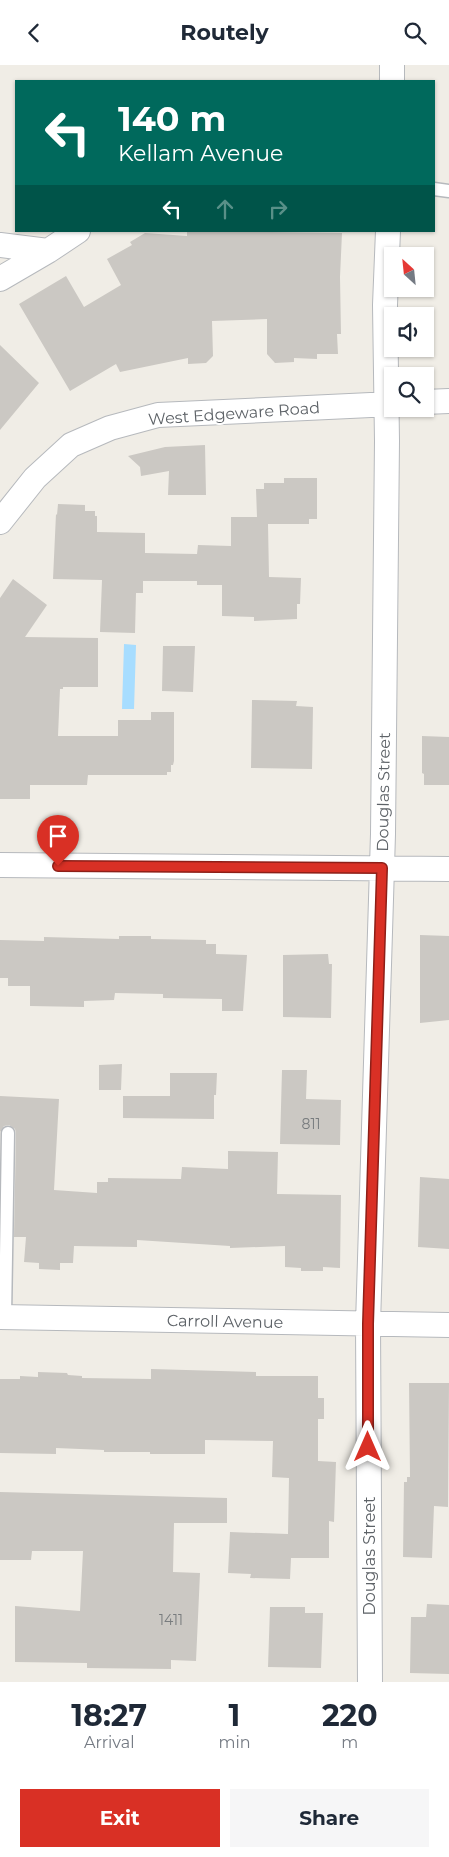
<!DOCTYPE html>
<style>
body{margin:0;font-family:Montserrat,sans-serif;background:#f6f6f7;color:#1f2937;height:100vh;display:flex;flex-direction:column;font-size:19px;white-space:nowrap}
*{box-sizing:border-box;margin:0}
p{font-size:16px;color:#747a83}
.icon{flex:none;width:28px;height:28px;fill:none;stroke:currentColor;stroke-width:2;stroke-linecap:round;stroke-linejoin:round}
.map{position:relative;height:1617px;overflow:hidden}
.side{display:flex;flex-direction:column;background:#fff;flex:1}
.side>*{flex:none}
.guide{position:absolute;left:15px;top:15px;width:420px;height:152px;border-radius:0px;box-shadow:0 1px 4px #0004;background:#00695c;color:#fff;overflow:hidden}
.needle{width:32px;rotate:333deg}
.tools{position:absolute;left:384px;top:182px;display:grid;gap:10px}
.tools a{display:grid;place-items:center;width:50px;height:50px;border-radius:0px;background:#fff;box-shadow:0 1px 4px #0004;font-size:25px}
.pin{position:absolute;display:grid;place-items:center;width:42px;height:42px;color:#fff;margin:-51px -21px;border-radius:50% 50% 50% 0;rotate:-45deg;box-shadow:0 0 5px #0007}
.pin .icon{rotate:45deg}
.me{position:absolute;width:55px;margin:-28px;rotate:0deg;stroke-linejoin:round;filter:drop-shadow(0 0 4px #0008)}
.turn{display:flex;align-items:center;gap:18px;height:105px;padding:0 20px;font-size:22px}
.turn .icon{width:65px;height:65px;stroke-width:2.5}
.turn b{display:block;font-size:35px;line-height:42px}
.lanes{display:flex;align-items:center;height:48px;padding:0 20px;background:#0003;justify-content:center;gap:25px;direction:ltr}
.lanes .off{opacity:.35}
.eta{display:flex;justify-content:space-evenly;align-items:center;height:85px;text-align:center}
.eta b{font-size:30px;font-weight:700;line-height:35px}
.action{display:flex;gap:10px;margin-top:auto;padding:10px 20px}
.action a{flex:1;height:58px;border-radius:0px;background:#d93025;color:#fff;font-size:20px;font-weight:700;line-height:58px;text-align:center}
.action a+a{background:#f6f6f7;color:#1f2937}
header{display:flex;justify-content:space-between;align-items:center;height:65px;padding:0 20px;background:#fff;font-size:22px;font-weight:700}
.map>svg:first-child{display:block}
</style>
<header><svg class="icon" aria-label="back" viewBox="0 0 24 24"><path d="M15 5l-7 7 7 7"/></svg>Routely<svg class="icon" aria-label="search" viewBox="0 0 24 24"><circle cx="10" cy="10" r="6"/><path d="M15 15l6 6"/></svg></header>
<div class="map">
<svg width="449" height="1617" viewBox="0 0 449 1617">
<rect width="100%" height="100%" fill="#f0ede6"/>
<path fill="#a7ddff" d="M124,579L136,580L134,644H122Z"/>
<path fill="#cbc8c3" d="M187,166L342,168L340,212L341,269H337L338,289H317V294L294,293V297L275,298L267,289V254L212,256L213,291L206,298L188,299V293L120,307L116,299L70,326L19,239L66,211L84,242L121,220L107,194L132,180L130,177L145,168L187,171Z
M0,280L39,318L0,365Z
M205,380L206,430H168L169,406L141,411L140,402L128,391L165,382Z
M284,413H317V454H309V459H268L269,512L301,513L300,539H297V554L254,556V552L222,551V520H197V516H143V528H136L135,568L100,567L102,515L53,514L56,449L57,450L58,439L85,440V446H95V451H97V467L145,468V488L197,489L198,480L231,481V452H257L256,424H264V418H284Z
M13,514L47,540L25,572L98,573V622H63V624H60L58,671H118V655H151V647H174V696L173,700H171V707H167V710H88L87,720H30V734H0V533Z
M163,581H195L193,627L162,626Z
M252,635L297,636L296,641L313,642L312,704L251,703Z
M422,671L449,672V720H424V709L422,708Z
M420,870L449,871V955L420,958Z
M119,871H151V874L206,875V879H216V889L247,890L243,946H222V934L163,933V929L115,928L114,935L84,936V942L30,941V921H8V913H0V875L44,876V872L119,874Z
M328,889L329,899H332L331,953L283,952V890Z
M122,999L121,1025H99V1000Z
M282,1005H307L306,1034L341,1035L340,1080L280,1079Z
M170,1008H217L216,1030H214V1054L123,1053V1031H170Z
M0,1031L59,1034L54,1125L97,1128V1117H108V1113L181,1114L182,1102L228,1104V1086L278,1087L277,1129L341,1130L340,1203L323,1202V1206H301V1203L285,1202V1181L230,1183V1181L137,1175V1182L74,1181L73,1198H60V1205L39,1204V1198L24,1197L26,1172H14L16,1068L15,1064L9,1060L4,1061L0,1067Z
M420,1112L449,1114V1184L418,1182Z
M151,1304L256,1307V1311H318V1333H324V1354H318V1396L336,1397L334,1457L329,1456V1493H291L290,1514L250,1513L251,1509L228,1508L230,1467L288,1469L289,1413L272,1412L273,1376L205,1375V1389H150V1387H104V1385L56,1383V1389L0,1388V1314H20V1311L38,1312V1307L67,1308L68,1310L82,1311V1313L151,1314Z
M409,1318H449L448,1442L434,1441L432,1493L403,1492L404,1417H407V1412H410Z
M0,1427L227,1433V1458H174L173,1507L200,1508L196,1596L171,1595V1604L87,1603V1598L15,1597V1541L80,1546L83,1486H32L31,1495H0Z
M427,1539L449,1540V1609L410,1608L411,1552H426Z
M270,1542H305V1548H323L321,1603L268,1602Z"/>
<g fill="none" stroke-linecap="round" stroke-linejoin="round">
<g stroke="#b6b9bd" stroke-width="15">
<path id="service" d="M434,124L449,126
M5,1252L8,1068"/>
</g>
<g stroke="#b6b9bd" stroke-width="26">
<path id="minor" d="M392,16V0
M0,180L48,186L78,166
M0,214L48,186
M425,337L449,336
M0,457L35,413L71,380L110,363L158,350L392,339
M0,800L449,804
M0,1252L449,1260
M370,1617L368,1259L383,769L387,376L385,240L388,166"/>
</g>
<use href="#service" stroke="#fff" stroke-width="12"/>
<use href="#minor" stroke="#fff" stroke-width="24"/>
</g>
<g fill="none" stroke-linecap="round" stroke-linejoin="round">
<g stroke="#8d1f18" stroke-width="12">
<path id="route" d="M58,801L382,803L368,1259V1382"/>
</g>
<use href="#route" stroke="#d93025" stroke-width="9"/>
</g>
<g text-anchor="middle" stroke-width="4" stroke-linejoin="round" paint-order="stroke">
<g font-size="14" fill="#787c7e">
<text x="311" y="1064">811</text>
<text x="171" y="1560">1411</text>
</g>
<g font-size="16" fill="#5d6267" stroke="#fff">
<text transform="translate(234 348) rotate(-4)" y="6">West Edgeware Road</text>
<text transform="translate(383 727) rotate(-89)" y="6">Douglas Street</text>
<text transform="translate(225 1256) rotate(1)" y="6">Carroll Avenue</text>
<text transform="translate(369 1491) rotate(-90)" y="6">Douglas Street</text>
</g>
</g>
</svg>
<div class="tools">
<a><svg class="needle" viewBox="-14 -14 28 28"><path d="M0-13l5 13h-10z" fill="#e53935"/><path d="M0 13l5-13h-10z" fill="#747a83"/></svg></a>
<a><svg class="icon" aria-label="sound" viewBox="0 0 24 24"><path d="M4 9h4l5-4v14l-5-4H4zM17 9q2 3 0 6"/></svg></a>
<a><svg class="icon" aria-label="search" viewBox="0 0 24 24"><circle cx="10" cy="10" r="6"/><path d="M15 15l6 6"/></svg></a>
</div>
<div class="pin" style="left:58px;top:801px;background:#d93025"><svg class="icon" aria-label="arrive" viewBox="0 0 24 24"><path d="M6 21V4h12l-3 4 3 4H6"/></svg></div>
<svg class="me" style="left:368px;top:1382px" viewBox="-20 -20 40 40"><path d="M0-17L14 15 0 8-14 15z" fill="#d93025" stroke="#fff" stroke-width="4"/></svg>
<div class="guide">
<div class="turn"><svg class="icon" aria-label="left" viewBox="0 0 24 24"><path d="M17 20v-9H6M10 6l-5 5 5 5"/></svg><div><b>140 m</b>Kellam Avenue</div></div>
<div class="lanes"><svg class="icon" aria-label="left" viewBox="0 0 24 24"><path d="M17 20v-9H6M10 6l-5 5 5 5"/></svg><svg class="icon off" aria-label="ahead" viewBox="0 0 24 24"><path d="M12 20V5M6 11l6-6 6 6"/></svg><svg class="icon off" aria-label="right" viewBox="0 0 24 24"><path d="M7 20v-9h11M14 6l5 5-5 5"/></svg></div>
</div>
</div>
<section class="side">
<div class="eta">
<div><b>18:27</b><p>Arrival</p></div>
<div><b>1</b><p>min</p></div>
<div><b>220</b><p>m</p></div>
</div>
<div class="action"><a>Exit</a><a>Share</a></div>
</section>
